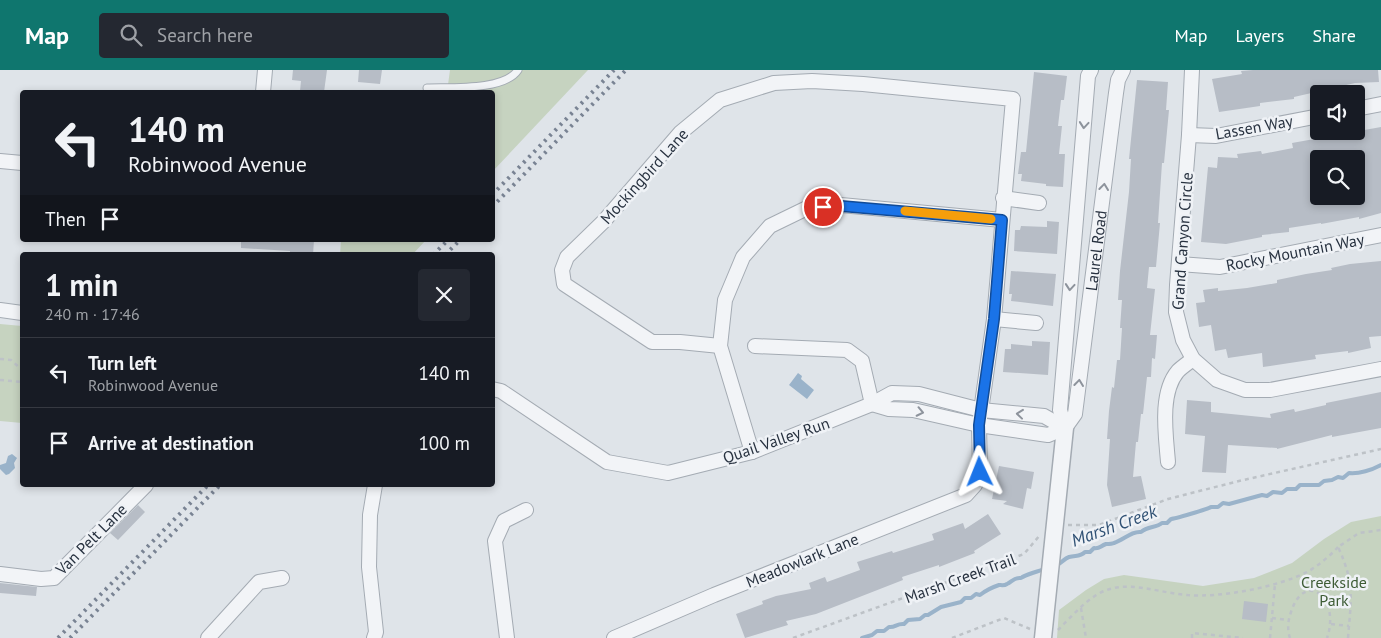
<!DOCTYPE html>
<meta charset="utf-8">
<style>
body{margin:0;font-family:"PT Sans",sans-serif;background:#242831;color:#f1f3f6;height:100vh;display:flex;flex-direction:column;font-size:19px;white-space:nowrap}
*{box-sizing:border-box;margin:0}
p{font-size:16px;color:#9ea1a6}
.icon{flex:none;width:28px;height:28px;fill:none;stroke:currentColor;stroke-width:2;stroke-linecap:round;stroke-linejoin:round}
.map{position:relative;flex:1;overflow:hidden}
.panel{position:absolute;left:20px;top:182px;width:475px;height:235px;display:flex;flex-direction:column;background:#171b24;border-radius:5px;box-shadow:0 2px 8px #0003}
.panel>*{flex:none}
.guide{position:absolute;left:20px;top:20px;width:475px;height:152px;border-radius:5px;box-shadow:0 2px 8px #0003;background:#171b24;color:#f1f3f6;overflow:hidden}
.tools{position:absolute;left:1310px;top:15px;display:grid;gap:10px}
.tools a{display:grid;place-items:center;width:55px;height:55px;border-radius:5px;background:#171b24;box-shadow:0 2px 8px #0003;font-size:25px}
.pin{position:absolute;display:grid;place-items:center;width:42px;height:42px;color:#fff;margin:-21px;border:2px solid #fff;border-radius:50%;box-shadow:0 1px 5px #0007}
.me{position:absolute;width:55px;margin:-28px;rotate:358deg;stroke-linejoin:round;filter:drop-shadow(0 0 4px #0008)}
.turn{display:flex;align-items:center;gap:18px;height:105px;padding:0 25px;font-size:22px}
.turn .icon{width:65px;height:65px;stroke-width:2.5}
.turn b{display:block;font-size:35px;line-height:42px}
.then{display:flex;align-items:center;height:48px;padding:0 25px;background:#0003;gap:10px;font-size:19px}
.round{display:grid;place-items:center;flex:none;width:52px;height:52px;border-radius:5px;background:#242831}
.headline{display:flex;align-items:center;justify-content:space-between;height:85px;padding:0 25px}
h1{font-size:30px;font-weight:800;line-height:38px}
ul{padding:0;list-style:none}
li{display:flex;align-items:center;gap:15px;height:70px;padding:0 25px;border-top:1px solid #363941}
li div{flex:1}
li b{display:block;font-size:19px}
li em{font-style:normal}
header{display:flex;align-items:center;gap:30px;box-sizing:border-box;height:70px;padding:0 25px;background:#0f766e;color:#fff}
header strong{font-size:24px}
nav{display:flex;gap:28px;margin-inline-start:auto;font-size:18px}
.search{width:350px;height:45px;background:#242831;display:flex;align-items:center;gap:12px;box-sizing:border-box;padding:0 18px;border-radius:5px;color:#9ea1a6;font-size:19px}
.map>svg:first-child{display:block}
</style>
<header>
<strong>Map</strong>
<div class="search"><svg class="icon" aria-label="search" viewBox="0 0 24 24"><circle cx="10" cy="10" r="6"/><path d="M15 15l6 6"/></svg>Search here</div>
<nav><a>Map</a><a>Layers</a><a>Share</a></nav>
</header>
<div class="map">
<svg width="1381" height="568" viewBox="0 0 1381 568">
<rect width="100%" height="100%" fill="#dfe4e9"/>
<path fill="#c6d3c0" d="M450,0H588L493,101L492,22H447Z
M341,170H426L412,185H340Z
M0,254L22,256V353L0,351Z
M1381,446V568H1057L1059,540L1086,520L1104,509L1124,505L1203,516L1254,508L1292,493L1324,469L1351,452Z"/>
<path fill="#9ab3ca" d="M798,303L802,306L801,309L814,320L807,329L789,315Z
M12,384L17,388L14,393L15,398L9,404L6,405L0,399V395L6,393L8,386Z"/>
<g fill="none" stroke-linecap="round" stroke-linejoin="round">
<path stroke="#9ab3ca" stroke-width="4" d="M1054,495C1061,495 1063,489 1069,487C1076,485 1080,487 1085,482H1090L1094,478C1100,479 1100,476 1106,474C1108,474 1112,474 1114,473C1124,470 1131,461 1141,462C1148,456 1156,458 1162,453H1167L1171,449C1174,449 1208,439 1211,437H1218L1223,433L1229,434L1262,425L1267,426L1273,422L1282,423L1287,419H1296L1300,415H1319L1324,411L1332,410L1338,407L1343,408L1349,403C1359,404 1372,400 1381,395
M862,568L872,565L877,561H884L889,557C895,558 897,553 904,554L908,550L920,549L925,545H928L941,537L961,532L965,528H971L976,524L980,525C985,521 993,517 999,515C1001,515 1004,516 1007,514C1012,512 1014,507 1021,508C1025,505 1041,500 1046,499"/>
</g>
<path fill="#b7bdc6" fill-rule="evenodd" d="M293,0H327L324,22L300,21L301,11L292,10Z
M359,0H382L380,14L358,12Z
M1253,0H1378L1379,12L1355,13L1294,27V29L1260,33V36L1219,42L1212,9L1242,4L1241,1Z
M1034,2L1067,6L1064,30H1061L1058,56H1062L1059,84H1065L1063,117L1046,116V114L1021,111L1022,104H1018L1021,82H1026Z
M1137,10L1168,12L1166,40H1169L1164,93H1162L1158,153H1160L1156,197H1149L1147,218L1155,219L1150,265H1157L1155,289L1152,288L1151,307H1147L1143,344H1141L1138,372H1136L1133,407L1141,406L1146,429L1112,437L1107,415L1110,369H1107L1109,341L1112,317L1114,318L1117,290H1120L1122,258H1120L1122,230H1118L1120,201L1129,122L1131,89H1129Z
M1381,57V143L1359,149V147L1321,154V153L1289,158V162L1262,165V167L1226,174L1201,172L1208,97L1217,98L1218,87L1238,88L1237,84L1261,81L1262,84L1293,78L1292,73ZM1319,89H1356V126H1319Z
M1047,151L1059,152L1057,184L1014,181L1015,160H1020L1021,156L1047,157Z
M241,170H314L313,185L290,183V181L241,178Z
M1381,191V266L1369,267L1371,278L1348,283V281L1315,285L1316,289L1263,297L1262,283L1228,288L1226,279L1215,281L1211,255L1199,257L1196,233L1205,232L1203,220L1218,218V221L1247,218L1277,213V210L1306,204L1332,200L1331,198L1350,194Z
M1011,201L1056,204L1053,236L1011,231L1012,224H1009Z
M1032,271L1050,272L1048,305L1003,302L1005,279H1011V274L1032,276Z
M1381,322V358L1332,367V365L1277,379V378L1228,375L1226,403L1202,402L1205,366L1185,364L1187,330L1211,332V342L1271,348L1270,344L1294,339L1295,342L1326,335V333Z
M999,396L1034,402L1031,419L1027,418L1023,439L1003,434L1007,431L992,429Z
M138,435L145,442L118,470L110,463Z
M988,444L1001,464L974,481L975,483L939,497V495L902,507L903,510L816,544L786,551L788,555L745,568L736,544L763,534L762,531L776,526L811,519L809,513L825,507L827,512L860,500L857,492L892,481L893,483L934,470L932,464L963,453L965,459Z
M0,513L37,517L36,526L0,523Z
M1244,531L1268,534L1266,552L1242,549Z"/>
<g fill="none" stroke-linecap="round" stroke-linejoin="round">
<g stroke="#a4abb3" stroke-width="9">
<path id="service" d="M427,18C450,17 504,21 518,0"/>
</g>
<g stroke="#a4abb3" stroke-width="16">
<g id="minor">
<path d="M1192,0L1189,65L1177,215L1176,242L1183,270L1193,289L1217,310L1245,320H1270L1381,299"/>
<path d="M263,22L265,0"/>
<path d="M1356,39L1381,34"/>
<path d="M1189,65L1216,66L1319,46"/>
<path d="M0,91L22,93"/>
<path d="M1003,128L1039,133"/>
<path d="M1179,194L1220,197L1381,165"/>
<path d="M0,240L22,243"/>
<path d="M994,249L1036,253"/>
<path d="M755,276L847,280L862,291L872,334"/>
<path d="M492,319L501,321L607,392L668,403L752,382L872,334L892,323L919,324L981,340L1044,346L1065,358"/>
<path d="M872,334L889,339L913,340L979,355L1048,365L1065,358"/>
<path id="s1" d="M1065,358L1075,344L1116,23L1118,10L1123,0"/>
<path d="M1065,358L1060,340L1088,6L1091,0"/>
<path d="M752,382L720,276L725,230L743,187L770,156L805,139L841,135L1002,150"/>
<path d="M1168,392C1166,366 1159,323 1178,301C1182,297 1188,293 1193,289"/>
<path d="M0,504L41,509L54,508L146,415"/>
<path d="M208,568L259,512L282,508"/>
<path d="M374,568L376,562L369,497L370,445L375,415"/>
<path d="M507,568L495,471L504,451L526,440"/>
<path d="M614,568L714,525L966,425L975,415L980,402L979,355L994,249L1013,29L863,14L812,11L774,13L720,30L680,63L604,151L567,187L562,200L564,214L652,272H680L720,276"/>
</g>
</g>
<g stroke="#a4abb3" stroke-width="19">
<path id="tertiary" d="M1043,568L1065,358"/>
</g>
<path stroke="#bdc2c7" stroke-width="2.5" stroke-dasharray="4 4" stroke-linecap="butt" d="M0,289L11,290L22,300
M0,310L22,312
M1068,455H1099L1168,429L1239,411L1381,379
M1081,538L1086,568
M1272,548L1289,550
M1331,554L1349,556
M1058,560C1070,548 1083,533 1098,524C1126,508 1157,523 1187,525C1220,528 1279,517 1309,501C1320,494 1330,486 1338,477
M793,568L1024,484L1040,465
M952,568L1004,548L1030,559
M1192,568V563L1243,568
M1270,568L1275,514
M1290,568C1287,560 1288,550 1291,542C1305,499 1341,528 1327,568
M1348,568C1351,530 1355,513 1338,477L1359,463L1381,460"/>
<use href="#service" stroke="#f2f4f7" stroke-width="7"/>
<use href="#minor" stroke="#f2f4f7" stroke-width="14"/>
<use href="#tertiary" stroke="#f2f4f7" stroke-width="16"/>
<path stroke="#798393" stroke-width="4" stroke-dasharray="2.5 5" stroke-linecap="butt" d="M492,125L614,0
M492,137L626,0
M433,185L448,170
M445,185L460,170
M58,568L208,415
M70,568L220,415"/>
</g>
<defs><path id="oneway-chevron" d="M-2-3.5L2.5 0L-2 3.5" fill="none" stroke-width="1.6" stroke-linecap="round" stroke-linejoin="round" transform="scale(1.25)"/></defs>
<g stroke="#8d939c">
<use href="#oneway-chevron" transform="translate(1084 55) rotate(95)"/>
<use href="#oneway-chevron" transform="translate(1104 117) rotate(-83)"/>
<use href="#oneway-chevron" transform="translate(1070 217) rotate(95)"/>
<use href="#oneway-chevron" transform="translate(1079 313) rotate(-83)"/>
<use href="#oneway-chevron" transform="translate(920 342) rotate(12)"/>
<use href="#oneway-chevron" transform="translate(1020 344) rotate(-174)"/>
</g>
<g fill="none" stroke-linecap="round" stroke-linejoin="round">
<g stroke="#114b97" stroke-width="12">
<path id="route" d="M823,137L841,136L1002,150L994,249L979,355L980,402"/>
</g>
<use href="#route" stroke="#1a73e8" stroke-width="9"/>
<path stroke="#f59e0b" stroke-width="9" d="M905,141L991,149"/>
</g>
<g text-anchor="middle" stroke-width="5" stroke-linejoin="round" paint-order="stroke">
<g font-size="16" fill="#283240" stroke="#eff2f6">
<text transform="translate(1254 57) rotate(-10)" y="6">Lassen Way</text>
<text transform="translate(644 106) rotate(-48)" y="6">Mockingbird Lane</text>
<text transform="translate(1182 171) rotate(-86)" y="6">Grand Canyon Circle</text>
<text dy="6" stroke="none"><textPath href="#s1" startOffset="182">Laurel Road</textPath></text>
<text transform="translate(1295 182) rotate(-11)" y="6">Rocky Mountain Way</text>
<text transform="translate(776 370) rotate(-19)" y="6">Quail Valley Run</text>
<text transform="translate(91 469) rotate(-45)" y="6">Van Pelt Lane</text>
<text transform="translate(802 490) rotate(-22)" y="6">Meadowlark Lane</text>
<text transform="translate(960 508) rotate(-20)" y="6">Marsh Creek Trail</text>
</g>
<g font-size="16" fill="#3e5c35" stroke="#eff2f6">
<text x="1334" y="518">Creekside<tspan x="1334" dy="18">Park</tspan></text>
</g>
<g font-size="18" font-style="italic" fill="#315275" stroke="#eff2f6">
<text transform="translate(1114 456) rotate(-20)" y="6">Marsh Creek</text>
</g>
</g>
</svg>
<div class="tools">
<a><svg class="icon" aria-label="sound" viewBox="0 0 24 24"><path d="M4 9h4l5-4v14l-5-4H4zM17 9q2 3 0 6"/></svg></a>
<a><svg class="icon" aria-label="search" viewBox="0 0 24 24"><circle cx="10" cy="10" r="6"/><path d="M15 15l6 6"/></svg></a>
</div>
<div class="pin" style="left:823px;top:137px;background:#d93025"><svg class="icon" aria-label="arrive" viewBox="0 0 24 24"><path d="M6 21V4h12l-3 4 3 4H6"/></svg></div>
<svg class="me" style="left:980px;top:402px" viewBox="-20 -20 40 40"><path d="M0-17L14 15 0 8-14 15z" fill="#1a73e8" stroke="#fff" stroke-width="4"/></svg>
<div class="guide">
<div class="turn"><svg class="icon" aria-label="left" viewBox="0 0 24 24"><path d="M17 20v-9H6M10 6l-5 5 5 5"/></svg><div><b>140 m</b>Robinwood Avenue</div></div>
<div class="then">Then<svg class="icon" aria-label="arrive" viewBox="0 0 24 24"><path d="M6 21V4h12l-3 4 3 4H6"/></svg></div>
</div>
<section class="panel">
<div class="headline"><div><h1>1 min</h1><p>240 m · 17:46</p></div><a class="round"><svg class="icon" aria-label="close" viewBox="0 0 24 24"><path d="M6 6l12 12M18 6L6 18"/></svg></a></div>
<ul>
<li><svg class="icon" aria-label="left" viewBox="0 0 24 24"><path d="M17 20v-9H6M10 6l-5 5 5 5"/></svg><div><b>Turn left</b><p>Robinwood Avenue</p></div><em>140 m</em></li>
<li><svg class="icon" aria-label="arrive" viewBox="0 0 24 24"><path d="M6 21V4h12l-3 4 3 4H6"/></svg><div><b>Arrive at destination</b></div><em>100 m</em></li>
</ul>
</section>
</div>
